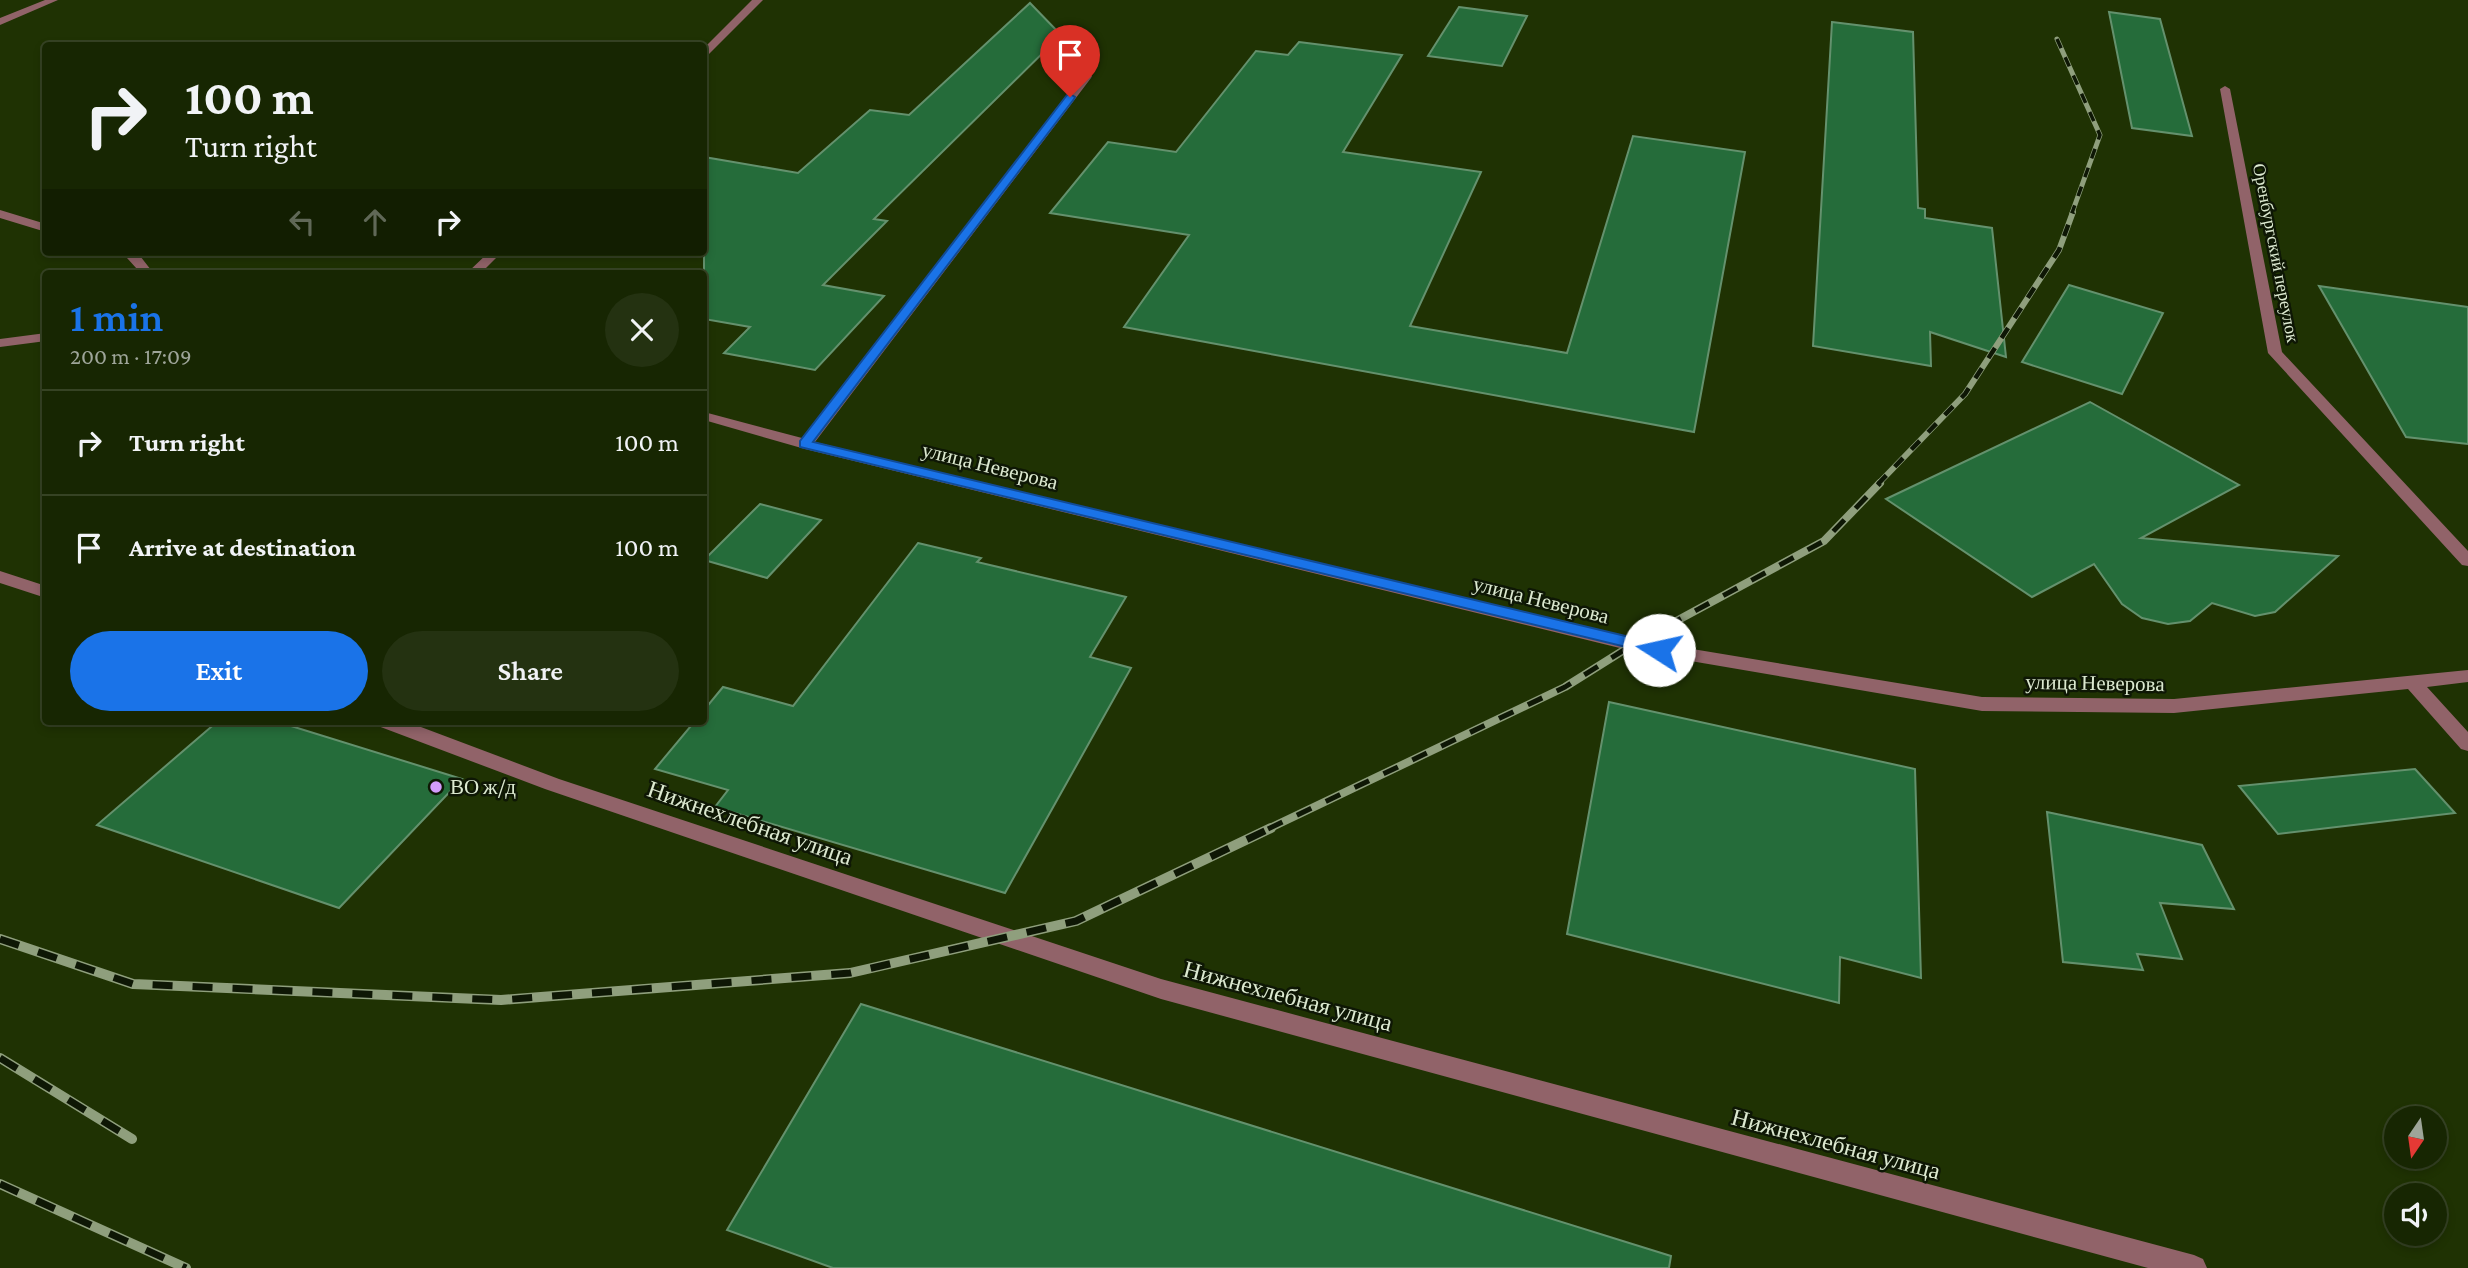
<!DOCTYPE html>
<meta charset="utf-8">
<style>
body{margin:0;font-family:"Crimson Pro",serif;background:#243211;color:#f1f3f6;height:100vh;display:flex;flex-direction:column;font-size:26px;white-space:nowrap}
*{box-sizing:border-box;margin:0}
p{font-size:23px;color:#9ea599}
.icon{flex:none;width:38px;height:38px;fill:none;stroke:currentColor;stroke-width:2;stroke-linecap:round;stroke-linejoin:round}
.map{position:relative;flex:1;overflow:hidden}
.side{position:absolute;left:42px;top:270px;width:665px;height:455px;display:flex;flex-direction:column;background:#172602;border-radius:7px;box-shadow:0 4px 10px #0003,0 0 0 2px #364324}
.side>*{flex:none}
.guide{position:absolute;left:42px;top:42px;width:665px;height:214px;border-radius:7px;box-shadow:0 4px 10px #0003,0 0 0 2px #364324;background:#172602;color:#f1f3f6;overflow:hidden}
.needle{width:46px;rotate:193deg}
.controls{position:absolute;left:2384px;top:1106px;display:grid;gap:14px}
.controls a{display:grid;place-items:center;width:63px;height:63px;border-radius:50%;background:#172602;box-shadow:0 4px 10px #0003,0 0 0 2px #364324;font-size:35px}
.pin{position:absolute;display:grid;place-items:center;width:60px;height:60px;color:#fff;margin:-72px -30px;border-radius:50% 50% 50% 0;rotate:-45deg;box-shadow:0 0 7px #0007}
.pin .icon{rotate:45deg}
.me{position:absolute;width:77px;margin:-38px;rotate:280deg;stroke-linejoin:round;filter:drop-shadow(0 0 5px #0008)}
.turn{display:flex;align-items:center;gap:24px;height:147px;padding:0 28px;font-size:32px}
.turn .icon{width:91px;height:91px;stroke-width:2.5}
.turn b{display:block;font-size:49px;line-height:60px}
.lanes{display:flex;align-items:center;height:66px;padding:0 28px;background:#0003;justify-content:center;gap:35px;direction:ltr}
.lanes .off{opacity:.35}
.round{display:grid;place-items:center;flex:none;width:74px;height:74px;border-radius:37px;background:#243211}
.summary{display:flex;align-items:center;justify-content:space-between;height:119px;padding:0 28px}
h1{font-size:42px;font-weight:600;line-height:52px;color:#1a73e8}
.action{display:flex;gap:14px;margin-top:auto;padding:14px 28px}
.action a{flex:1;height:80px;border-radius:42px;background:#1a73e8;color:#fff;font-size:28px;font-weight:600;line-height:80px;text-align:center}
.action a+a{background:#243211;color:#f1f3f6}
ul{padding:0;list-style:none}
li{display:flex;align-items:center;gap:21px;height:105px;padding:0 28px;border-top:2px solid #364324}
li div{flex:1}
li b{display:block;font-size:26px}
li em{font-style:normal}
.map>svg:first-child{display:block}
</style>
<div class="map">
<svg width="2468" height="1268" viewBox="0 0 2468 1268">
<rect width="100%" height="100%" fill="#1f3203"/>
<path fill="#256c3a" stroke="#64916d" stroke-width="2" d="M1030,3L1061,35L874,219L887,221L823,285L884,296L815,370L724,353L750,327L704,319V157L798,173L870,110L909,115Z
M1459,7L1527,16L1502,66L1428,56Z
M2109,12L2160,19L2192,136L2132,128Z
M1832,22L1913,32L1918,208L1925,209V218L1992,228L2006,357L1930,332L1931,366L1813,346Z
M1299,42L1402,55L1343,152L1481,172L1410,326L1567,353L1633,136L1745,152L1694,432L1124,327L1189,235L1050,213L1108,142L1176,152L1256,51L1288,55Z
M2069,285L2163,313L2122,394L2022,362Z
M2319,286L2468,307V444L2406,437Z
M2090,402L2239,485L2141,538L2338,556L2275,612L2255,616L2212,603L2190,621L2168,624L2142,618L2122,604L2094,564L2032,597L1886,499Z
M760,504L821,520L767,578L704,560Z
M918,543L981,558L977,562L1126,597L1090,657L1131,668L1005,893L715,807L728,790L655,769L695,721H704V710L723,687L793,706Z
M1609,702L1915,769L1921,978L1840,957L1839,1003L1567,934Z
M218,721H275L462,779L339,908L97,825Z
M2415,769L2455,813L2278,834L2239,786Z
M2047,812L2202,845L2234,909L2160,903L2182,959L2137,954L2143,970L2063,962Z
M861,1004L1671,1256L1669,1268H833L727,1230Z"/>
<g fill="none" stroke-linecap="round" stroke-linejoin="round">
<path fill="#916369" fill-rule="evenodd" d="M45,0H58L0,25V18Z
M752,0H763L708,55L704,56V48Z
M1087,73L1092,76L1091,78L815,442L1632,639L1982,697L2174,699L2468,670V682L2427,687L2468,732V751L2461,749L2408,689L2174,713L1982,711L1632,651L805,449L704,420V412L802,438L1083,74Z
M2225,86L2230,89L2282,352L2468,551V566L2462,565L2268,353L2220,89Z
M0,210L46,224V232L0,218Z
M116,252H137L151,270L149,273H131L137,269L127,258Z
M489,252H502L481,273H467Z
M46,333V341L0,347V339Z
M0,571L46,586V598L0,583Z
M376,721H405L559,779L1161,979L2194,1255L2203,1259L2207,1268H2148L1161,999L545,789L378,726Z"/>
<g stroke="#8f9f7d" stroke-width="5">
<path id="rail-far3" d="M2057,39L2100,135L2072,213"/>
</g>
<g stroke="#8f9f7d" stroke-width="6">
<path id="rail-far2" d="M1878,484L1965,394L2059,250L2073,212"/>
</g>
<g stroke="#8f9f7d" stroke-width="8">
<path id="rail-far1" d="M1268,829L1565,687L1632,645L1824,541L1880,483"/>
</g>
<g stroke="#8f9f7d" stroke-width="10">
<path id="rail" d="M0,939L133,984L501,1000L850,973L1076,921L1271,828
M0,1058L132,1139
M0,1184L186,1268"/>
</g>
<use href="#rail-far3" stroke="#0e1705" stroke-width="3.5" stroke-dasharray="10" stroke-linecap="butt"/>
<use href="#rail-far2" stroke="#0e1705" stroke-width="4.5" stroke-dasharray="12" stroke-linecap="butt"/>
<use href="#rail-far1" stroke="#0e1705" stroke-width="5" stroke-dasharray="16" stroke-linecap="butt"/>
<use href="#rail" stroke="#0e1705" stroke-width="7" stroke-dasharray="20" stroke-linecap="butt"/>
</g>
<path fill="#1a73e8" stroke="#114b97" stroke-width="2" d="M1070,94L1075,97L1074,99L813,442L1659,644L1665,646L1667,650L1665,654L1659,655L800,447V441L1067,95Z"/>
<circle fill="#d39cfc" stroke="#0e1705" stroke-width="2.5" cx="436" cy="787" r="7"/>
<g text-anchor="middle" stroke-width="5" stroke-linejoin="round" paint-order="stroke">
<g font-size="18" fill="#dce9d0" stroke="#0e1705">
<text transform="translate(2276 253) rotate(79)" y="6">Оренбургский переулок</text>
</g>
<g font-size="21" fill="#dce9d0" stroke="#0e1705">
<text transform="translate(990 466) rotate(14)" y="7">улица Неверова</text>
<text transform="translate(1541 600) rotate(14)" y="7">улица Неверова</text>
<text transform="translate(2095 683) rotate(1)" y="7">улица Неверова</text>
</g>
<g font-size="21" fill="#dce9d0" stroke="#0e1705" text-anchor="start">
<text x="450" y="794">ВО ж/д</text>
</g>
<g font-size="24" fill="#dce9d0" stroke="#0e1705">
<text transform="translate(750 823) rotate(19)" y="8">Нижнехлебная улица</text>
<text transform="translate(1288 996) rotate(15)" y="8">Нижнехлебная улица</text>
<text transform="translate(1836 1144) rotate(15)" y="8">Нижнехлебная улица</text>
</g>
</g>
</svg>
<div class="controls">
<a><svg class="needle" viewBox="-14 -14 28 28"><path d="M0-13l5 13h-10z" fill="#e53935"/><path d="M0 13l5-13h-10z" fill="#9ea599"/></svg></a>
<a><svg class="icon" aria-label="sound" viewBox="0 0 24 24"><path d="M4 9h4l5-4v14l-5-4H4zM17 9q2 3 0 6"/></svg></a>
</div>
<div class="pin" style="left:1070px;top:97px;background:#d93025"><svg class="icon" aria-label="arrive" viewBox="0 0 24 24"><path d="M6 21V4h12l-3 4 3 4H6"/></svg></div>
<svg class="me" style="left:1659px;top:650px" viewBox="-20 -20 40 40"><circle r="19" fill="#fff"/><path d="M0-13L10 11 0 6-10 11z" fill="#1a73e8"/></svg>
<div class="guide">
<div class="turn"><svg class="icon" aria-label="right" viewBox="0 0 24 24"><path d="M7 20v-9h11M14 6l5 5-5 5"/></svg><div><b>100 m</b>Turn right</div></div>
<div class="lanes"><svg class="icon off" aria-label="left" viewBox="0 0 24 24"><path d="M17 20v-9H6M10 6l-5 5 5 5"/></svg><svg class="icon off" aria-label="ahead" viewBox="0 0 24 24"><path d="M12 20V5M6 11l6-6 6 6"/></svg><svg class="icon" aria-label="right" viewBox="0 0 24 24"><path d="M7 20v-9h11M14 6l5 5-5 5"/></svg></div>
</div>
<section class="side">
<div class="summary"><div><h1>1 min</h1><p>200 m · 17:09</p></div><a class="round"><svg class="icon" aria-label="close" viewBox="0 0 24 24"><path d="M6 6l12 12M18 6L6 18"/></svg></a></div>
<ul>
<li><svg class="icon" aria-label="right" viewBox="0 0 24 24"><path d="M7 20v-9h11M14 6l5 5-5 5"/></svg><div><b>Turn right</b></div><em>100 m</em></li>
<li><svg class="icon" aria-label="arrive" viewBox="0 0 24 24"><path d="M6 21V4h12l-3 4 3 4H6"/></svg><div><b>Arrive at destination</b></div><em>100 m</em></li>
</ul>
<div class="action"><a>Exit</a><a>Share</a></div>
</section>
</div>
